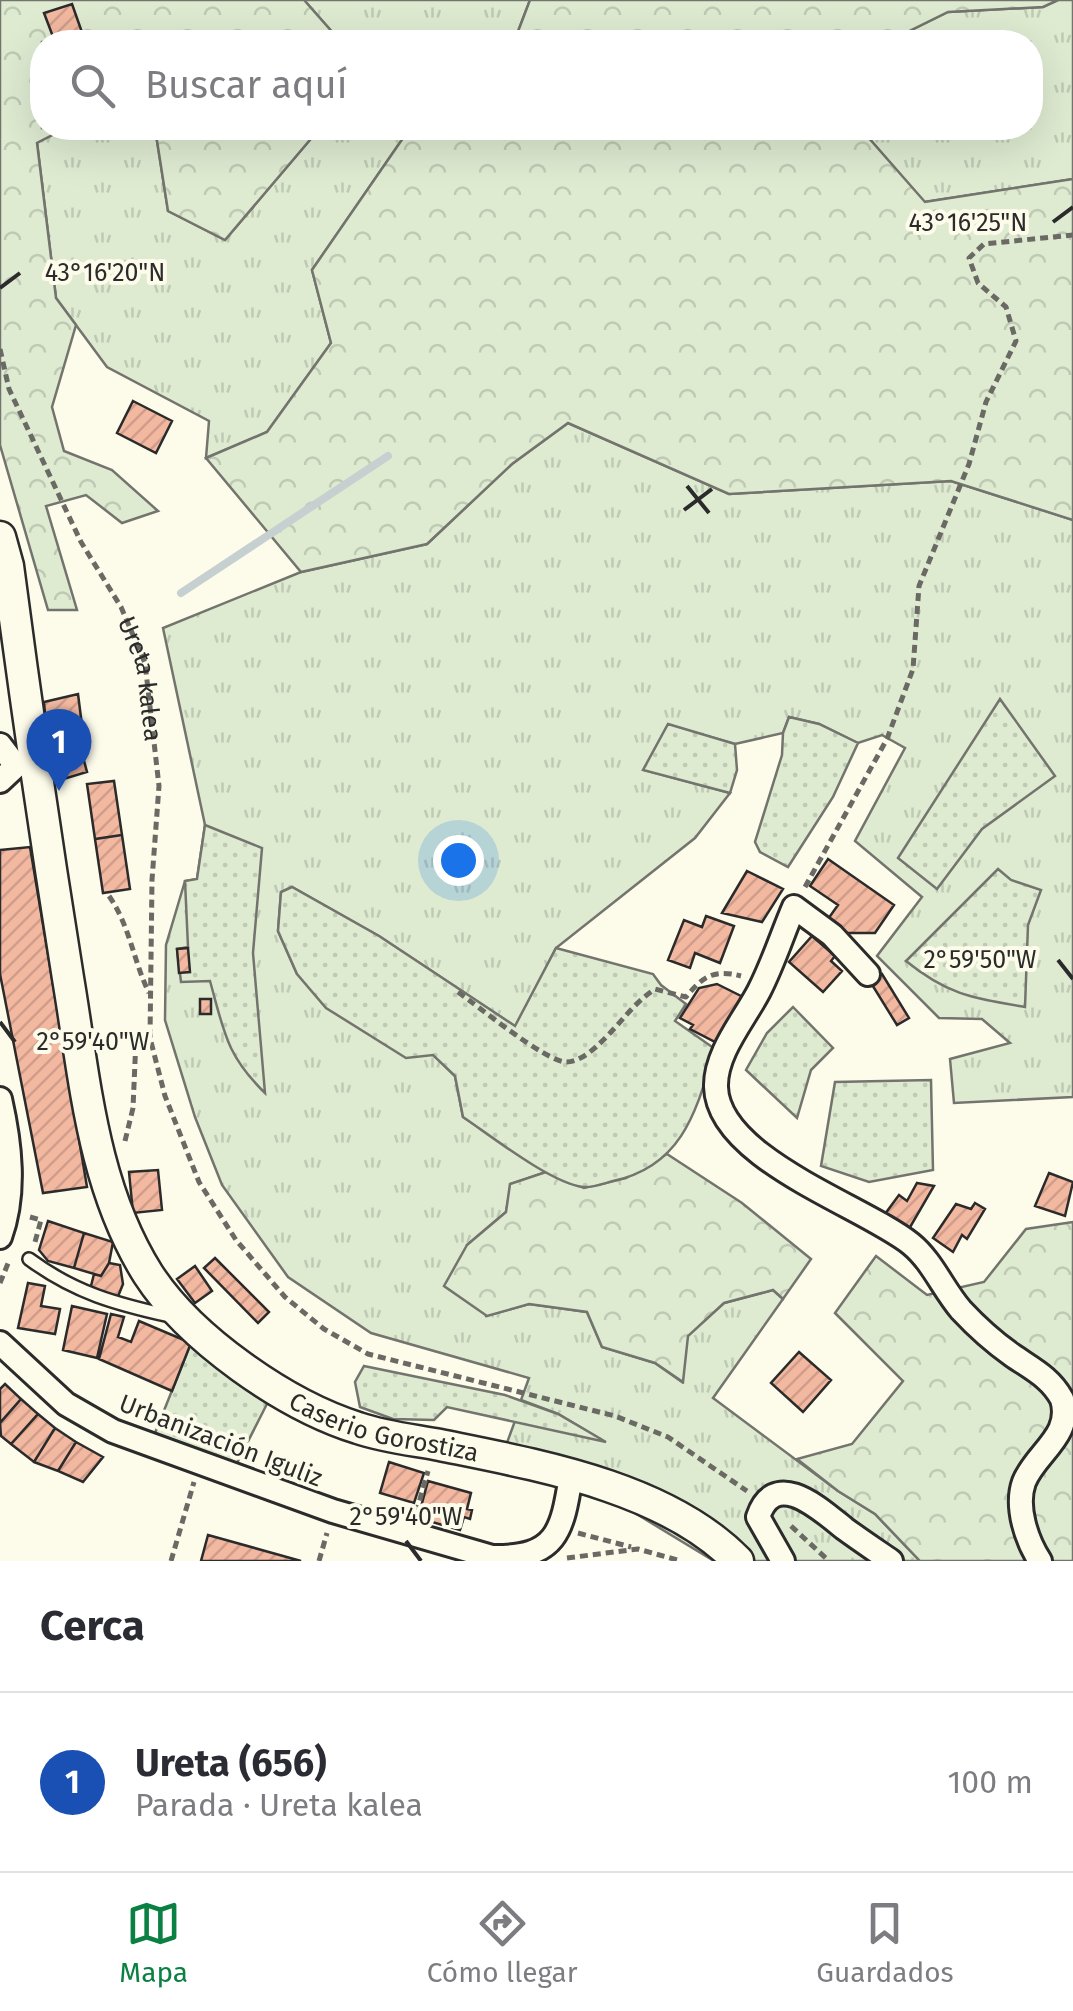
<!DOCTYPE html>
<html lang="es">
<head>
<meta charset="utf-8">
<style>
  :root { --surface:#fff; --page:#f2f2f3; --text:#2b2b33; --muted:#7c7c81; --line:#e1e1e2; --accent:#0b8043 }
  body { margin:0; font-family:"Fira Sans",sans-serif; background:var(--page); color:var(--text) }
  .you { position:absolute; left:458px; top:860px; width:35px; height:35px; margin:-25px; border:8px solid #fff; border-radius:50%; background:#1a73e8; box-shadow:0 0 0 15px #1a73e833 }
  .badge { display:grid; place-items:center; width:65px; height:65px; border-radius:50%; background:var(--accent); color:#fff; font-size:32px; font-weight:700 }
  .pin { position:absolute; translate:-50% -82px; filter:drop-shadow(0 2px 5px #0008) }
  .pin::after { content:''; position:absolute; top:52px; width:35px; height:30px; background:inherit; clip-path:polygon(0 0,100% 0,50% 100%) }
  .list { margin:0; padding:0; list-style:none }
  h2 { display:flex; justify-content:space-between; align-items:center; height:130px; margin:0; padding:0 40px; font-size:42px }
  h2 small { font-size:32px; font-weight:400; color:var(--muted) }
  .list li { display:grid; grid-template-columns:65px 1fr auto; gap:30px; align-items:center; box-sizing:border-box; height:180px; padding:0 40px; border-top:2px solid var(--line) }
  .list b { display:block; font-size:38px; white-space:nowrap }
  .list p { margin:0; font-size:32px; white-space:nowrap; color:var(--muted) }
  .list em { font-size:32px; font-style:normal; color:var(--muted) }
  .icon { flex:none; width:55px; height:55px; fill:none; stroke:currentColor; stroke-width:2; stroke-linecap:round; stroke-linejoin:round }
  .map { position:relative; flex:none; width:1073px; height:1561px; overflow:hidden }
  .search { position:absolute; background:var(--surface); box-shadow:0 10px 40px #0002; left:30px; right:30px; top:30px; height:110px; display:flex; align-items:center; gap:25px; box-sizing:border-box; padding:0 35px; border-radius:40px; color:var(--muted); font-size:38px }
  .sheet { height:310px; background:var(--surface) }
  nav { display:flex; justify-content:space-around; align-items:center; box-sizing:border-box; height:140px; border-top:2px solid var(--line); background:var(--surface); font-size:28px; color:var(--muted) }
  nav a { display:grid; justify-items:center; gap:5px }
  nav .on { color:var(--accent) }
  .map>svg:first-child { display:block }
  .grass { fill:url(#grass-tufts); stroke:#74746e; stroke-width:2.5 }
  .forest { fill:url(#forest-crowns); stroke:#74746e; stroke-width:2.5 }
  .garden { fill:url(#garden-dots); stroke:#74746e; stroke-width:2.5 }
  .lines { fill:none; stroke-linecap:round; stroke-linejoin:round }
  .stream { stroke:#c7d0d0; stroke-width:8 }
  .building { fill:url(#building-hatch); stroke:#2b2b2b; stroke-width:2.5 }
  .service-casing { stroke:#2b2b2b; stroke-width:16 }
  .minor-casing { stroke:#2b2b2b; stroke-width:28 }
  .tertiary-casing { stroke:#2b2b2b; stroke-width:35 }
  .path { stroke:#6a6964; stroke-width:5; stroke-dasharray:8 5; stroke-linecap:butt }
  .service { stroke:#fdfbea; stroke-width:11 }
  .minor { stroke:#fdfbea; stroke-width:22 }
  .tertiary { stroke:#fdfbea; stroke-width:30 }
  .ticks { fill:none; stroke:#2b2b2b; stroke-width:4 }
  .labels { text-anchor:middle; stroke-width:8; stroke-linejoin:round; paint-order:stroke }
  .street-label { font-size:25px; fill:#2b2b2b; stroke:#fdfbea }
  .ticks-label { font-size:25px; text-anchor:middle; fill:#2b2b2b; stroke:#fdfbea; stroke-width:8; stroke-linejoin:round; paint-order:stroke }
</style>
</head>
<body>
<div class="map">
<svg width="1073" height="1561" viewBox="0 0 1073 1561">
  <defs>
    <pattern id="grass-tufts" width="24" height="20" patternUnits="userSpaceOnUse" patternTransform="scale(2.5)"><rect width="24" height="20" fill="#deebd1"/><path d="M3 7l-1-3M5 7V3M7 7l1-3M15 17l-1-3M17 17v-4M19 17l1-3" fill="none" stroke="#bfcab4"/></pattern>
    <pattern id="forest-crowns" width="20" height="18" patternUnits="userSpaceOnUse" patternTransform="scale(2.5)"><rect width="20" height="18" fill="#deebd1"/><path d="M2 6a3 3 0 1 1 6 0M12 15a3 3 0 1 1 6 0" fill="none" stroke="#bfcab4"/></pattern>
    <pattern id="garden-dots" width="8" height="8" patternUnits="userSpaceOnUse" patternTransform="scale(2.5)"><rect width="8" height="8" fill="#deebd1"/><path d="M2 2h.1M6 6h.1" fill="none" stroke="#bfcab4" stroke-width="1.8" stroke-linecap="round"/></pattern>
    <pattern id="building-hatch" width="6" height="6" patternUnits="userSpaceOnUse" patternTransform="scale(2.5)"><rect width="6" height="6" fill="#f2b8a0"/><path d="M-1 1l2-2M0 6l6-6M5 7l2-2" fill="none" stroke="#d09e8a"/></pattern>
  </defs>
  <rect width="100%" height="100%" fill="#fdfbea"/>
  <path class="grass" d="M304,0h226l-16,42h-173z
    M1058,0h15v179l-149,23 -64,-74h170v-86h-143l61,-30 95,-5z
    M66,128h89l13,83 57,29 95,-112h90l-98,142 19,73 -64,89 -61,26 3,-37 -102,-54 -51,-69 -19,-156z
    M568,423l161,71 222,-13 122,39v577l-119,6 -4,-44 60,-16 -28,-24 -43,-1 -62,-62 45,-59 -67,-56 50,-93 -23,-13 -24,8 -39,-19 -30,-7 -6,16 -48,11 -67,-19 -24,45 86,23 -35,45 -139,110 -40,79 -137,-91 -87,-49 -11,5 -3,39 19,43 136,80 22,22 8,41 83,55 -35,12 -5,28 -39,33 19,71 43,-12 58,8 15,35 53,16 27,19 5,-46 37,-33 49,-13 10,9 -70,99 125,93 37,23 45,47h-206l-94,-57 -122,-37 17,-46 87,19 -44,-26 -37,-14 8,-22 -158,-45 -83,-56 -66,-92 -27,-68 -30,-97 1,-75 19,-64 12,-2 8,-54 -42,-197 138,-56 126,-28 85,-80z"/>
  <path class="forest" d="M0,0h304l37,42h-299v86h24l-29,15 19,155 20,27 -24,82 12,44 48,19 46,41 -36,12 -36,-28 -40,11 31,104h-29l-48,-165z
    M530,0h528l-15,7 -95,5 -61,30h-373z
    M155,128h165l-95,112 -57,-29z
    M410,128h450l65,74 148,-23v341l-122,-39 -222,13 -161,-71 -56,41 -85,80 -126,28 -95,-114 61,-26 64,-89 -19,-73z
    M667,1154l75,49 69,56 -28,40 -10,-9 -49,13 -36,33 -5,46 -28,-19 -53,-16 -15,-35 -58,-8 -42,12 -43,-30 23,-41 39,-33 4,-28 36,-12 38,16 42,-10z
    M1073,1222v339h-153l-45,-47 -37,-23 -41,-32 55,-15 51,-63 -68,-68 41,-57 51,39 57,-13 42,-53z"/>
  <path class="garden" d="M1000,699l55,77 -73,53 -45,60 -39,-31z
    M789,717l30,7 39,19 -25,54 -45,70 -28,-15 -5,-10 27,-87 1,-22z
    M668,724l67,20 2,26 -7,23 -87,-23z
    M205,825l57,23 -9,105 12,140c-39,-38 -41,-62 -55,-112l-29,1 -4,-33 11,-2 -3,-66 12,-2z
    M998,869l13,11 30,10 -13,35 -3,82c-53,-9 -77,-12 -119,-46z
    M292,887l87,49 136,90 41,-78 97,26 8,11 25,19 -11,17 40,28c-18,59 -31,117 -102,132 -8,2 -21,7 -30,6 -32,-4 -92,-51 -120,-70l-8,-41 -22,-21 -27,3 -80,-50 -29,-34 -19,-43 3,-39z
    M793,1007l40,41 -22,22 -14,48 -51,-48 21,-37z
    M931,1080l2,90 -64,12 -48,-16 14,-84z
    M191,1343l78,57 -34,67 -82,-29z
    M364,1366l141,29 53,19 48,28 -159,-35 -13,13 -41,-1 -33,-12 -5,-25z"/>
  <g class="lines">
    <path class="stream" d="M181,593l207,-137"/>
  </g>
  <path class="building" d="M72,4l12,34 -13,4h-16l-11,-29z
    M133,401l39,20 -16,32 -39,-20z
    M78,694l6,47 -5,1 8,30 -30,9 -9,-32 -4,-47z
    M114,781l8,54 -27,4 -8,-55z
    M122,835l8,54 -27,4 -8,-54z
    M30,847l57,340 -44,6 -43,-219v-124z
    M828,859l66,46 -19,28h-31l-16,-14 10,-14 -28,-19z
    M747,871l36,18 -21,33 -40,-9z
    M706,916l28,10 -14,37 -25,-10 -5,15 -22,-8 16,-40 18,7z
    M812,936l23,20 -4,5 11,10 -19,21 -34,-30z
    M188,948l2,24 -11,1 -2,-24z
    M882,974l27,44 -12,7 -26,-42z
    M717,984l26,13 -24,47 -29,-15 3,-4 -13,-7 19,-30z
    M200,999h11v15h-11z
    M158,1170l4,40 -29,3 -4,-41z
    M1049,1173l24,9 -8,34 -30,-10z
    M917,1183l17,3 -25,43 -24,-15 14,-19 8,6z
    M975,1203l10,6 -18,30 -5,-4 -9,17 -20,-14 23,-34 15,5z
    M48,1221l36,12 -10,35 -26,-7 -9,-11z
    M84,1233l29,9 -4,21 -8,13 -27,-8z
    M215,1258l54,54 -11,11 -54,-55z
    M109,1263l11,2 3,19 -6,15 -27,-9 4,-16 7,2z
    M195,1266l17,25 -17,12 -18,-24z
    M28,1283l17,3 -4,20 19,3 -5,25 -37,-6z
    M72,1306l35,8 -10,44 -34,-8z
    M111,1314l13,3 -6,20 13,5 8,-21 52,22 -19,48 -73,-32z
    M799,1352l32,28 -28,32 -32,-29z
    M5,1384l16,15 -21,24v-34z
    M21,1399l17,15 -27,30 -10,-8 -1,-13z
    M38,1414l17,14 -21,34 -23,-18z
    M55,1428l21,14 -18,29 -24,-9z
    M76,1442l27,15 -20,25 -25,-11z
    M389,1462l35,11 -10,30 -34,-10z
    M428,1481l43,12 -4,16 5,1 -2,9 -6,-2 -4,13 -42,-12z
    M208,1535l93,26h-100z"/>
  <g class="lines">
    <defs>
      <path id="service" d="M29,1259c46,34 87,45 141,57"/>
      <path id="minor" d="M0,745l16,21
        M0,781l16,-15 18,-5
        M868,974l-36,-39 -38,-28c-12,28 -21,57 -35,84 -15,29 -44,62 -43,96 2,72 148,119 195,157 21,17 32,45 50,66 14,15 34,33 51,45 20,14 38,22 50,44 11,37 -26,53 -38,83 -9,25 3,59 16,79
        M0,1099c10,44 16,94 0,138
        M0,1343l66,61 47,27 220,80 159,46c65,1 70,-25 79,-81
        M783,1561l-25,-44c17,-50 62,-8 87,12 15,11 30,21 46,32"/>
      <g id="tertiary">
        <path id="s2" d="M0,537l8,29c18,138 38,275 60,412 17,101 24,207 80,296 42,65 137,131 210,154 26,9 55,12 82,17 98,20 226,42 298,116"/>
      </g>
    </defs>
    <use href="#service" class="service-casing"/>
    <use href="#minor" class="minor-casing"/>
    <use href="#tertiary" class="tertiary-casing"/>
    <g class="path">
      <path id="s1" d="M0,349l9,40 72,153 40,65 24,56 14,123 -7,94 -2,158 15,58 34,86 37,58 49,57 39,32 44,25 247,62 53,21 79,54"/>
      <path d="M805,887l82,-148 26,-70 6,-83 50,-122 17,-62 30,-61 -10,-34 -28,-24 -9,-25 15,-14 89,-9"/>
      <path d="M109,896c21,30 24,64 40,97"/>
      <path d="M458,992c21,15 86,68 107,70 12,1 26,-10 34,-18 20,-18 33,-40 56,-55l31,8c17,-21 28,-28 55,-21"/>
      <path d="M125,1141l8,-33 3,-69 14,-1"/>
      <path d="M30,1217l11,3 -6,22"/>
      <path d="M0,1283l9,-22"/>
      <path d="M416,1513l12,-42"/>
      <path d="M791,1526l38,35"/>
      <path d="M578,1533l53,14"/>
      <path d="M567,1558l71,-9 43,12"/>
      <path d="M171,1561l23,-79"/>
      <path d="M319,1561l8,-28"/>
    </g>
    <use href="#service" class="service"/>
    <use href="#minor" class="minor"/>
    <use href="#tertiary" class="tertiary"/>
  </g>
  <path class="ticks" d="M1053,222l20,-15M0,288l20,-15M687,486l22,27M684,510l28,-21M1058,960l15,19M0,1022l15,20M406,1541l15,20"/>
  <g class="labels">
    <g class="street-label">
      <text dy="9" stroke="none"><textPath href="#s1" startOffset="362">Ureta kalea</textPath></text>
      <text dy="9" stroke="none"><textPath href="#s2" startOffset="1045">Caserio Gorostiza</textPath></text>
      <text transform="translate(221 1440) rotate(21)" y="9">Urbanización Iguliz</text>
    </g>
  </g>
  <g class="ticks-label">
    <text x="968" y="231">43°16'25"N</text>
    <text x="105" y="281">43°16'20"N</text>
    <text x="980" y="968">2°59'50"W</text>
    <text x="93" y="1050">2°59'40"W</text>
    <text x="406" y="1525">2°59'40"W</text>
  </g>
</svg>
<div class="you"></div>
<div class="pin badge" style="left:59px;top:791px;background:#1a4fb4">1</div>
<div class="search"><svg class="icon" aria-label="search" viewBox="0 0 24 24"><circle cx="10" cy="10" r="6"/><path d="M15 15l6 6"/></svg>Buscar aquí</div>
</div>
<section class="sheet">
<h2>Cerca<small></small></h2>
<ul class="list">
<li><span class="badge" style="background:#1a4fb4">1</span><div><b>Ureta (656)</b><p>Parada · Ureta kalea</p></div><em>100 m</em></li>
</ul>
</section>
<nav>
<a class="on"><svg class="icon" aria-label="map" viewBox="0 0 24 24"><path d="M3 6l6-2 6 2 6-2v14l-6 2-6-2-6 2zM9 4v14M15 6v14"/></svg>Mapa</a>
<a><svg class="icon" aria-label="directions" viewBox="0 0 24 24"><path d="M12 3l9 9-9 9-9-9zM9 14v-3h6M13 9l2 2-2 2"/></svg>Cómo llegar</a>
<a><svg class="icon" aria-label="saved" viewBox="0 0 24 24"><path d="M7 4h10v16l-5-4-5 4z"/></svg>Guardados</a>
</nav>
</body>
</html>
